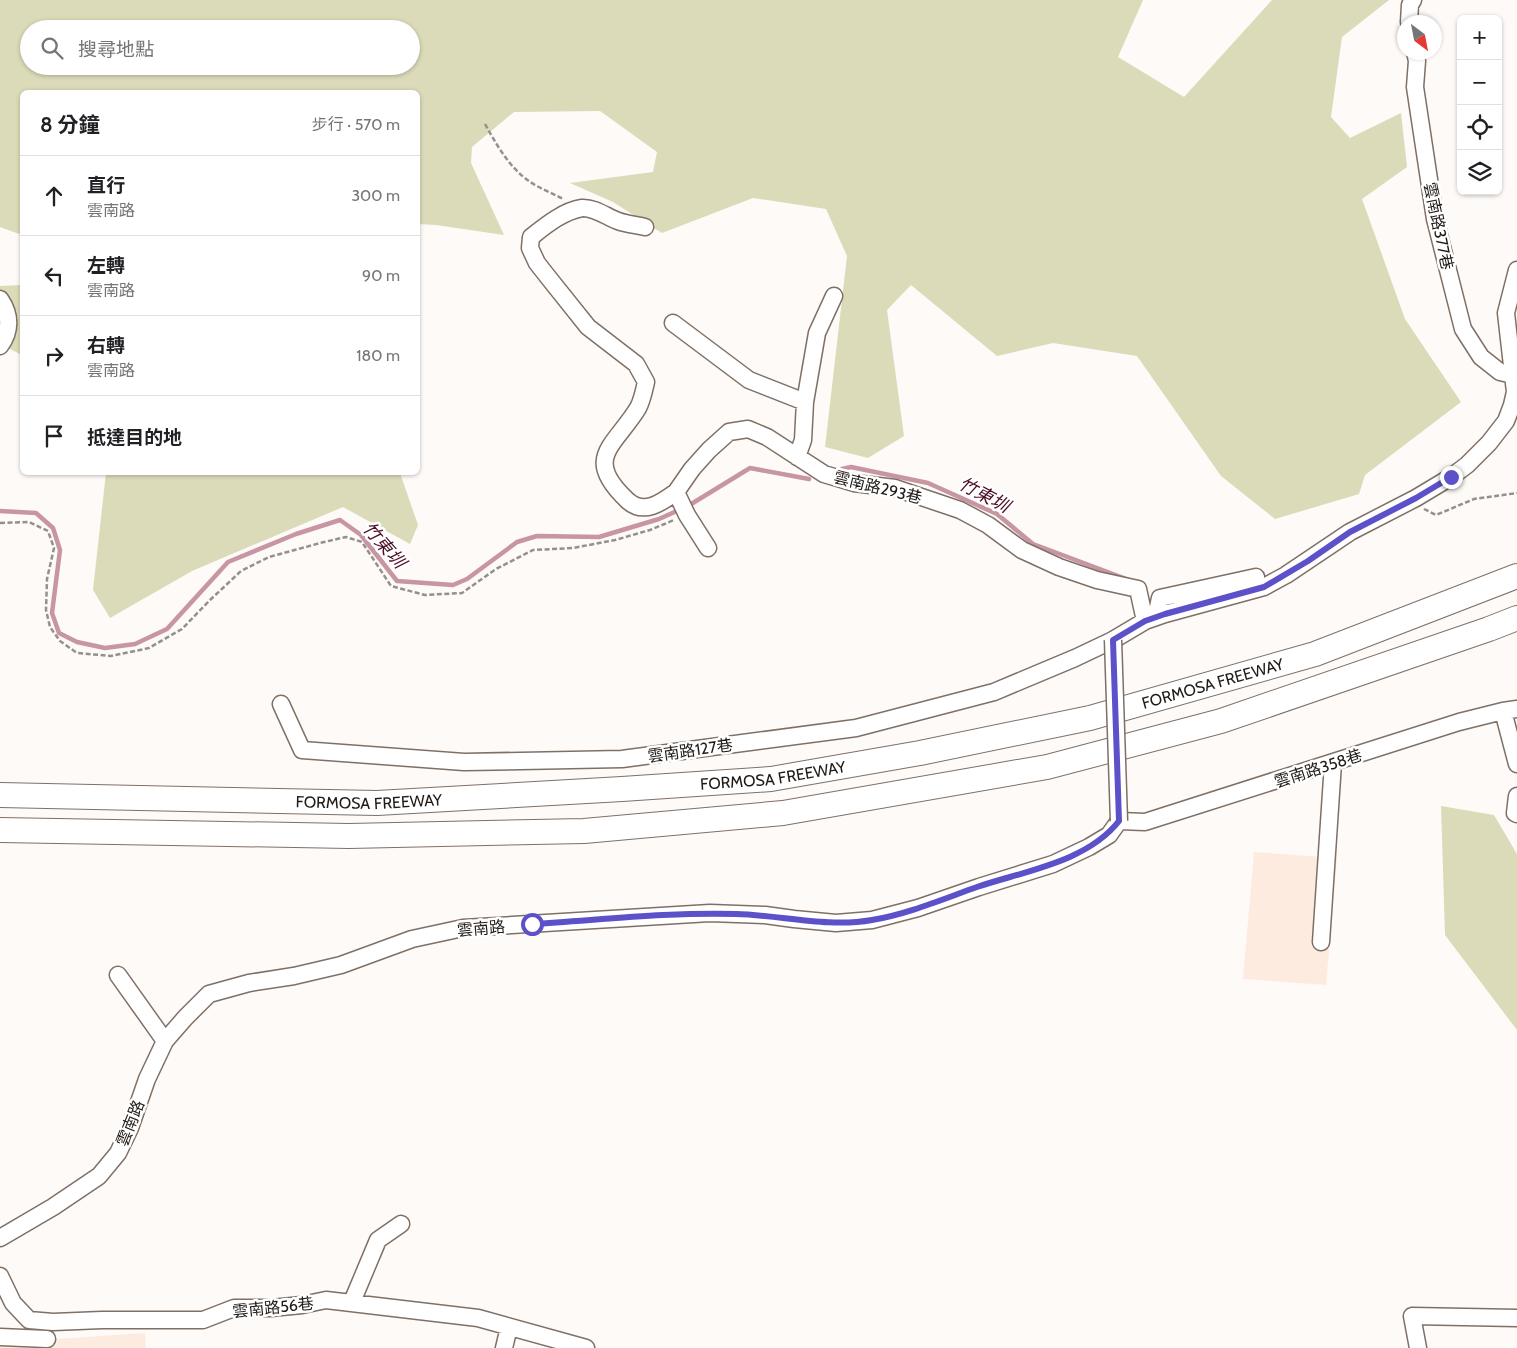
<!DOCTYPE html>
<html lang="zh-TW">
<head>
<meta charset="utf-8">
<style>
  :root { --surface:#fff; --page:#f2f2f2; --text:#202124; --muted:#757577; --line:#e0e0e0 }
  body { margin:0; font-family:Cabin,"Noto Sans TC",sans-serif; background:var(--page); color:var(--text) }
  .controls { position:absolute; right:15px; top:15px; display:grid; overflow:hidden; border-radius:8px; box-shadow:0 1px 4px #0004 }
  .controls button { width:45px; height:45px; display:grid; place-items:center; padding:0; border:0; border-bottom:1px solid var(--line); background:var(--surface); color:var(--text); font:25px sans-serif }
  .compass { position:absolute; left:1397px; top:15px; width:45px; height:45px; border-radius:50%; background:var(--surface); box-shadow:0 1px 4px #0004; rotate:148deg }
  .stop { position:absolute; width:15px; height:15px; margin:-11px; border:4px solid #5c51c9; border-radius:50%; background:#fff }
  .stop.end { background:#5c51c9; border-color:#fff; box-shadow:0 1px 5px #0008 }
  .list { margin:0; padding:0; list-style:none }
  h2 { display:flex; justify-content:space-between; align-items:center; height:65px; margin:0; padding:0 20px; font-size:21px }
  h2 small { font-size:16px; font-weight:400; color:var(--muted) }
  .list li { display:grid; grid-template-columns:32px 1fr auto; gap:15px; align-items:center; box-sizing:border-box; height:80px; padding:0 20px; border-top:1px solid var(--line) }
  .list b { display:block; font-size:19px; white-space:nowrap }
  .list p { margin:0; font-size:16px; white-space:nowrap; color:var(--muted) }
  .list em { font-size:16px; font-style:normal; color:var(--muted) }
  .icon { flex:none; width:28px; height:28px; fill:none; stroke:currentColor; stroke-width:2; stroke-linecap:round; stroke-linejoin:round }
  .map { position:relative; flex:none; width:1517px; height:1348px; overflow:hidden }
  .search { position:absolute; background:var(--surface); box-shadow:0 1px 4px #0004; left:20px; top:20px; width:400px; height:55px; display:flex; align-items:center; gap:12px; box-sizing:border-box; padding:0 18px; border-radius:28px; color:var(--muted); font-size:19px }
  .panel { position:absolute; background:var(--surface); box-shadow:0 1px 4px #0004; left:20px; top:90px; width:400px; height:385px; border-radius:8px }
  .map>svg:first-child { display:block }
  .built { fill:#feebdf }
  .green { fill:#dbdbba; fill-rule:evenodd }
  .lines { fill:none; stroke-linecap:round; stroke-linejoin:round }
  .stream { stroke:#c895a2; stroke-width:4.5 }
  .minor-casing { stroke:#7f7066; stroke-width:19 }
  .highway-casing { stroke:#7f7066; stroke-width:26 }
  .path { stroke:#94908c; stroke-width:2.5; stroke-dasharray:5 2.5; stroke-linecap:butt }
  .minor { stroke:#fff; stroke-width:16 }
  .highway { stroke:#fff; stroke-width:24 }
  .minor-bridge-casing { stroke:#7f7066; stroke-width:19; stroke-linecap:butt }
  .minor-bridge { stroke:#fff; stroke-width:16 }
  .route { stroke:#5c51c9; stroke-width:6 }
  .labels { text-anchor:middle; stroke-width:5; stroke-linejoin:round; paint-order:stroke }
  .street-label { font-size:16px; fill:#211b17; stroke:#fff }
  .water-label { font-size:18px; font-style:italic; fill:#4c0e26; stroke:#fff }
</style>
</head>
<body>
<div class="map">
<svg width="1517" height="1348" viewBox="0 0 1517 1348">
  <rect width="100%" height="100%" fill="#fdfaf7"/>
  <path class="built" d="M1254,852l83,6 -11,127 -83,-6z
    M145,1333l1,15h-146v-5z"/>
  <path class="green" d="M0,0h1143l-25,57 66,40 88,-97h117l-47,37 -11,80 19,21 51,-25 6,54 -45,32 43,120 56,83 -96,73 -6,19 -84,25 -54,-43 -84,-120 -84,-13 -56,13 -86,-71 -24,25 17,126 -36,22 -43,-11 22,-191 -21,-47 -73,-11 -91,35 -49,-31 -43,-19 83,-11 4,-20 -57,-41 -86,1 -42,35 -1,16 33,72 -68,-10 -18,-1v-132h-396v143l-22,-8zM29,29h382v37h-382z
    M22,285v70l-22,-11v-58z
    M106,473h294l18,52 -8,19 -67,-37 -151,64 -82,47 -17,-28z
    M1441,806l53,9 23,39v176l-72,-95z"/>
  <g class="lines">
    <path class="stream" d="M842,469l9,-2 77,16 69,31 36,30 96,36
      M0,511l36,2 17,15 7,22 -8,63 7,20 18,9 28,6 30,-4 32,-15 61,-67 68,-28 44,-14 21,15 36,46 56,4 14,-6 50,-37 20,-6 62,1 60,-18 29,-13 62,-38 59,11"/>
    <defs>
      <path id="minor" d="M1409,22l1,-17 3,-5
        M1415,52l2,9 -2,26 20,132 28,110 18,28 19,15 13,3
        M645,227c-9,-2 -19,-3 -27,-6 -11,-4 -24,-14 -36,-13 -19,3 -37,18 -51,29l-1,11 7,15 11,14 40,50 48,37 10,18c-2,9 -4,19 -8,26 -24,39 -56,50 -10,93 16,14 33,2 48,-9
        M0,299c11,16 11,32 0,47
        M673,323l76,57 56,22
        M797,457l6,-17 2,-38 12,-69 17,-37
        M708,548l-21,-33 -11,-23 16,-23 17,-19 20,-18 19,-3 19,8 57,37 30,9 41,5 65,22 28,15 34,25 37,17 38,13 41,9 7,32
        M1156,617l4,-19 96,-21
        M281,704l21,46 162,12 158,-3 234,-31 138,-36 81,-34 38,-18 32,-19 20,-7 99,-27 22,-12 64,-43 66,-34 35,-21 16,-12 22,-22 17,-22 6,-16 3,-13 -9,-79 11,-43
        M1503,711l14,53
        M1517,796l-2,17 2,1
        M1321,942l12,-179
        M118,975l47,66
        M0,1238l53,-31 46,-31 19,-23 12,-25 17,-49 18,-38 20,-23 24,-24 40,-11 45,-7 47,-11 71,-26 51,-11 247,-15 55,2 29,4 42,4 36,-3 46,-12 61,-21 74,-23 36,-17 20,-12 10,-14 26,1 314,-100 44,-11 14,-2
        M0,1276l13,27 16,17 24,2 49,-2h101l31,-12h37l31,-3 24,-5 152,18 108,30
        M352,1302l26,-62 23,-16
        M0,1337l47,2
        M504,1348l5,-21
        M1418,1348l-6,-32 105,2"/>
      <g id="highway">
        <path id="s1" d="M0,795l377,8 245,-14 149,-10 149,-26 170,-35 225,-64 202,-78"/>
        <path d="M0,830l349,6 235,-5 199,-18 264,-46 174,-46 268,-92 28,-11"/>
      </g>
    </defs>
    <use href="#minor" class="minor-casing"/>
    <use href="#highway" class="highway-casing"/>
    <path class="path" d="M485,124c13,23 26,47 50,61 9,5 19,9 28,14
      M1424,509l12,6 38,-16 43,-6
      M0,523l29,-1 19,9 6,17 -7,31 -1,31 4,17 10,14 17,12 34,3 38,-8 33,-19 28,-29 31,-29 28,-14 55,-15 22,-5 16,5 29,44 34,9 37,-2 34,-24 37,-19 40,-2 42,-8 35,-10 24,-10"/>
    <use href="#minor" class="minor"/>
    <use href="#highway" class="highway"/>
    <defs>
      <path id="minor-bridge" d="M1113,640l6,181"/>
    </defs>
    <use href="#minor-bridge" class="minor-bridge-casing"/>
    <use href="#minor-bridge" class="minor-bridge"/>
  </g>
  <g class="lines">
    <path class="route" d="M532,924c68,-4 136,-12 204,-10 45,1 91,14 136,6 36,-6 71,-21 105,-33 47,-16 110,-25 142,-66l-6,-181 32,-19 20,-7 99,-27 44,-26 42,-29 66,-34 35,-21"/>
  </g>
  <g class="labels">
    <g class="street-label">
      <text transform="translate(1439 226) rotate(78)" y="6">雲南路377巷</text>
      <text transform="translate(878 487) rotate(14)" y="6">雲南路293巷</text>
      <text dy="6" stroke="none"><textPath href="#s1" startOffset="1224">FORMOSA FREEWAY</textPath></text>
      <text transform="translate(690 750) rotate(-8)" y="6">雲南路127巷</text>
      <text transform="translate(1318 768) rotate(-18)" y="6">雲南路358巷</text>
      <text dy="6" stroke="none"><textPath href="#s1" startOffset="774">FORMOSA FREEWAY</textPath></text>
      <text dy="6" stroke="none"><textPath href="#s1" startOffset="369">FORMOSA FREEWAY</textPath></text>
      <text transform="translate(481 928) rotate(-5)" y="6">雲南路</text>
      <text transform="translate(130 1123) rotate(-68)" y="6">雲南路</text>
      <text transform="translate(273 1307) rotate(-6)" y="6">雲南路56巷</text>
    </g>
    <g class="water-label">
      <text transform="translate(984 495) rotate(28)" y="6">竹東圳</text>
      <text transform="translate(384 545) rotate(49)" y="6">竹東圳</text>
    </g>
  </g>
</svg>
<div class="controls">
<button>+</button>
<button>−</button>
<button><svg class="icon" aria-label="locate" viewBox="0 0 24 24"><circle cx="12" cy="12" r="6"/><path d="M12 2v4M12 18v4M2 12h4M18 12h4"/></svg></button>
<button><svg class="icon" aria-label="layers" viewBox="0 0 24 24"><path d="M12 4l9 5-9 5-9-5zM3 14l9 5 9-5"/></svg></button>
</div>
<svg class="compass" viewBox="-18 -18 36 36"><path d="M0-13l5 13h-10z" fill="#e53935"/><path d="M0 13l5-13h-10z" fill="#757577"/></svg>
<div class="stop" style="left:532px;top:924px"></div>
<div class="stop end" style="left:1451px;top:477px"></div>
<div class="search"><svg class="icon" aria-label="search" viewBox="0 0 24 24"><circle cx="10" cy="10" r="6"/><path d="M15 15l6 6"/></svg>搜尋地點</div>
<section class="panel">
<h2>8 分鐘<small>步行 · 570 m</small></h2>
<ul class="list">
<li><svg class="icon" aria-label="ahead" viewBox="0 0 24 24"><path d="M12 20V5M6 11l6-6 6 6"/></svg><div><b>直行</b><p>雲南路</p></div><em>300 m</em></li>
<li><svg class="icon" aria-label="left" viewBox="0 0 24 24"><path d="M17 20v-9H6M10 6l-5 5 5 5"/></svg><div><b>左轉</b><p>雲南路</p></div><em>90 m</em></li>
<li><svg class="icon" aria-label="right" viewBox="0 0 24 24"><path d="M7 20v-9h11M14 6l5 5-5 5"/></svg><div><b>右轉</b><p>雲南路</p></div><em>180 m</em></li>
<li><svg class="icon" aria-label="arrive" viewBox="0 0 24 24"><path d="M6 21V4h12l-3 4 3 4H6"/></svg><div><b>抵達目的地</b></div></li>
</ul>
</section>
</div>
</body>
</html>
